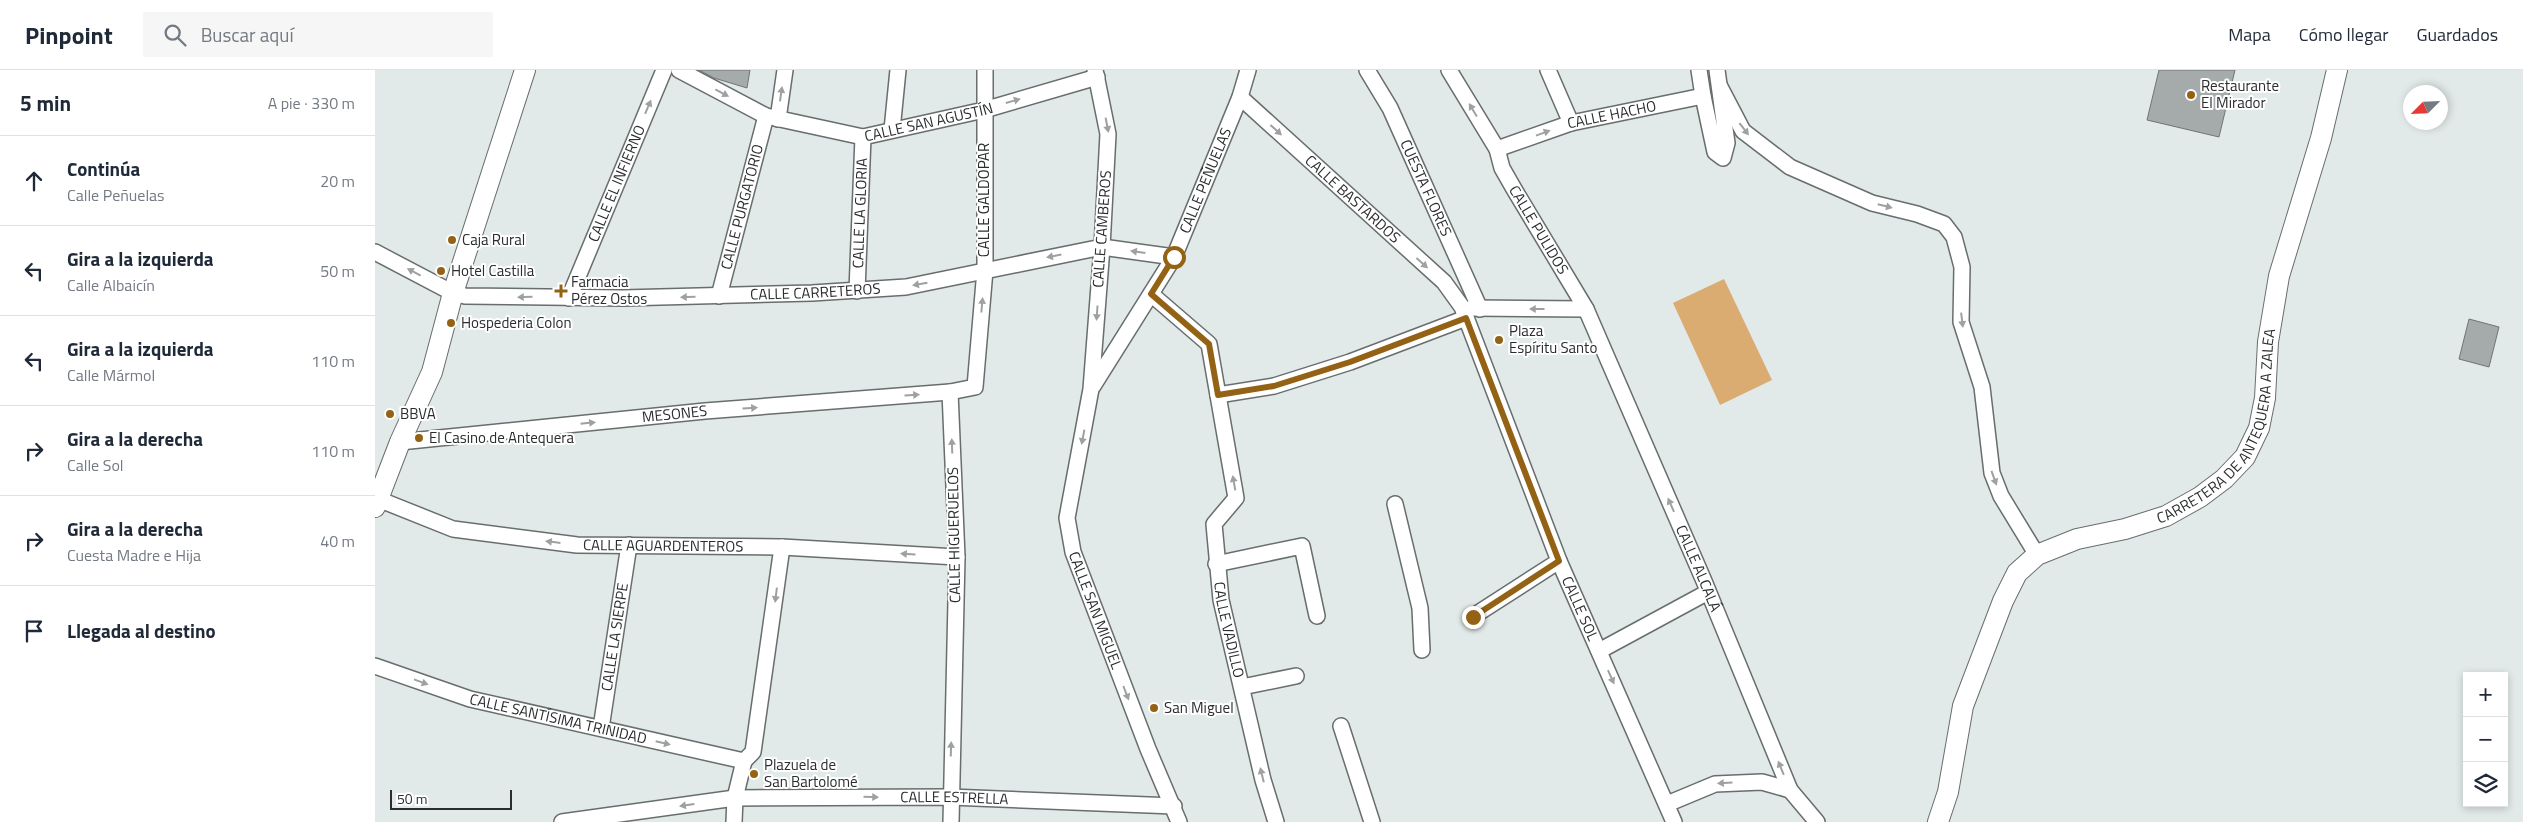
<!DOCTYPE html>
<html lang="es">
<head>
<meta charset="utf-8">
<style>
  :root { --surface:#fff; --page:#f6f6f7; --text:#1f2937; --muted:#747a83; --line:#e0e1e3 }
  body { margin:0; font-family:"Titillium Web",sans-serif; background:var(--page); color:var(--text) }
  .controls { position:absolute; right:15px; bottom:15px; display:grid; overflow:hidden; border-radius:0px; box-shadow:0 2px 8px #0003 }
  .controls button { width:45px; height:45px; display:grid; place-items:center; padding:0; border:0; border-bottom:1px solid var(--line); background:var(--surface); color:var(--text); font:25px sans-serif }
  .compass { position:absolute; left:2028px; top:15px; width:45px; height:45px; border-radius:50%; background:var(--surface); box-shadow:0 2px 8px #0003; rotate:246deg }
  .scale { position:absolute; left:15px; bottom:12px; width:122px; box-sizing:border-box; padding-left:5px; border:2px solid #2a2c2d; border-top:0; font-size:14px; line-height:18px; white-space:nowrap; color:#2a2c2d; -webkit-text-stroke:4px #fff; paint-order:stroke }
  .stop { position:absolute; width:15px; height:15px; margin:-11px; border:4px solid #946214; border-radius:50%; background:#fff }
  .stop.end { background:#946214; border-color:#fff; box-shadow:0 1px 5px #0008 }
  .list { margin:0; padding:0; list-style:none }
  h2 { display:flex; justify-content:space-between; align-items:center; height:65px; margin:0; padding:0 20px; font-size:21px }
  h2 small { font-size:16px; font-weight:400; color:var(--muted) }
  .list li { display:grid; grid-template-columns:32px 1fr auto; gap:15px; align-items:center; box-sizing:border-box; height:90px; padding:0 20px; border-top:1px solid var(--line) }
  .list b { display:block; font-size:19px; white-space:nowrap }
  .list p { margin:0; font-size:16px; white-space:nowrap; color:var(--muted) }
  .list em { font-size:16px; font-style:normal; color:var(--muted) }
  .icon { flex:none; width:28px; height:28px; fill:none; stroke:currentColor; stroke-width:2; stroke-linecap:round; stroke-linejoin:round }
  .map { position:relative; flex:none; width:2148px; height:752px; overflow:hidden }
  header { display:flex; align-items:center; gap:30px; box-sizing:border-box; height:70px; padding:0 25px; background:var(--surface); border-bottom:1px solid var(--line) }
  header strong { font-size:24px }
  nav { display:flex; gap:28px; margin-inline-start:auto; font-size:18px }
  .search { width:350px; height:45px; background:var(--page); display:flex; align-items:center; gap:12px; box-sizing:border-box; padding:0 18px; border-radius:0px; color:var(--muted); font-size:19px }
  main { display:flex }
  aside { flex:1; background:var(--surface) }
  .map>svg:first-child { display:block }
  .green { fill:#dbac71 }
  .building { fill:#a5abab; stroke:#6f7474 }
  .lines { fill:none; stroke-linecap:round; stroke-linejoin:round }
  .street-casing { stroke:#686d6d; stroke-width:18 }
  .secondary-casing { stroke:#686d6d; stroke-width:22 }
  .street { stroke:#fff; stroke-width:15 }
  .secondary { stroke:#fff; stroke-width:20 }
  .oneway { fill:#9fa0a0 }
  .route { stroke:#946214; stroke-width:6 }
  .poi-dot { fill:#946214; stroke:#fff; stroke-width:2 }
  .labels { text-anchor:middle; stroke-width:4; stroke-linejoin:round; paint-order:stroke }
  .poi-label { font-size:15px; fill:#2a2c2d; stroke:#fff; text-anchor:start }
  .street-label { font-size:15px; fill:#2a2c2d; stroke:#fff }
</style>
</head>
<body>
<header>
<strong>Pinpoint</strong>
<div class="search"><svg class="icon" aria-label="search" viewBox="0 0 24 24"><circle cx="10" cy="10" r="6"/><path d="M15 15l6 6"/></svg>Buscar aquí</div>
<nav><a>Mapa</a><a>Cómo llegar</a><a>Guardados</a></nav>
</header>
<main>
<aside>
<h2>5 min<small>A pie · 330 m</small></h2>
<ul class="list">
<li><svg class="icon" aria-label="ahead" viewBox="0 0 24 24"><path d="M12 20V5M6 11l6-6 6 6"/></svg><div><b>Continúa</b><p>Calle Peñuelas</p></div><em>20 m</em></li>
<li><svg class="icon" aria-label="left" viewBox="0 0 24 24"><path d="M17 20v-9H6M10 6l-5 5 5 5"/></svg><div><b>Gira a la izquierda</b><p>Calle Albaicín</p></div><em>50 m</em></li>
<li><svg class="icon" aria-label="left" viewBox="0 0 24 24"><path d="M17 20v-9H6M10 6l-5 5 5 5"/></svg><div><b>Gira a la izquierda</b><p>Calle Mármol</p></div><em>110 m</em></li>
<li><svg class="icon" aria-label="right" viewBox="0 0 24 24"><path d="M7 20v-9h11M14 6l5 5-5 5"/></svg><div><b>Gira a la derecha</b><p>Calle Sol</p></div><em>110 m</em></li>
<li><svg class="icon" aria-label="right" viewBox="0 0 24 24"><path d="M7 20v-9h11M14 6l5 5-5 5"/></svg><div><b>Gira a la derecha</b><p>Cuesta Madre e Hija</p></div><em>40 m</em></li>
<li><svg class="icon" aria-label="arrive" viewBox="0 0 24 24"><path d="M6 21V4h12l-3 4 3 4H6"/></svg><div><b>Llegada al destino</b></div></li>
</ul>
</aside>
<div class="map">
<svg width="2148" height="752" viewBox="0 0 2148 752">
  <rect width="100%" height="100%" fill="#e2e9e9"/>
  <path class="green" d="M1349,209l48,101 -52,25 -47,-102z"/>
  <path class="building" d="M324,0h51l-3,18 -33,-10z
    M1784,0h76l-16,67 -72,-17z
    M2094,249l30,8 -10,40 -30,-8z"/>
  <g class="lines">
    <defs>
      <g id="street">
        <path id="s1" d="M304,0l87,46 97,21 121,-27 113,-33"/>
        <path id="s2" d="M720,0l13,64 -6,113 -11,142 -24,129 6,34 75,197 31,73"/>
        <path id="s3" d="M992,0l23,38 90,201"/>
        <path id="s4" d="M1074,0l48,79 5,19 12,21 72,120 118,272 86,209 27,32"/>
        <path d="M1173,0l23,53"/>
        <path d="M1345,17l23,44 47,36 82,36 45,11 27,10 10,13 8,30 -1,55 21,65 10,86 9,23 36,59"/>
        <path d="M1328,26l12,56 8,6 4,-15 -10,-73"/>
        <path id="s5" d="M865,27l204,185 18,25 97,254 115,261"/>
        <path d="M403,49l7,-49"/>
        <path d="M517,60l6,-60"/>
        <path id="s6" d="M1122,79l74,-26 132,-27 -4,-26"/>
        <path id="s7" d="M0,182l78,41 12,3 158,2 189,-5 94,-6 196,-40 72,10"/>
        <path id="s8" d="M482,221l6,-154"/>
        <path id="s9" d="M776,224l58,50 27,154 -22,26 7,76 42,180 13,42"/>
        <path id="s10" d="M344,226l47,-180"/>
        <path id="s11" d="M194,228l95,-228"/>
        <path d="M1097,238l114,1"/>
        <path id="s12" d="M718,316l81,-129 66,-160 8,-27"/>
        <path d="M843,325l56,-9 76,-24 116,-44"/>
        <path id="s13" d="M25,372l305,-31 245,-19"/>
        <path id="s14" d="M3,429l75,30 124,16 205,2 175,10"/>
        <path d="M1020,434l25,104 2,42"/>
        <path d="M841,494l86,-18 15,70"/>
        <path d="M1097,547l87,-56"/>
        <path d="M1224,581l109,-59"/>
        <path id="s15" d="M0,596l95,33 274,62"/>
        <path d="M867,617l54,-11"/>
        <path d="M966,656l31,96"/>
        <path id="s16" d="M226,658l28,-183"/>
        <path d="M369,691l9,-9 29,-205"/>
        <path d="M1292,734l48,-20 47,-2 28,8"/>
        <path id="s17" d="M187,752l173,-24 215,-1 224,9"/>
        <path d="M359,752l1,-24 9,-37"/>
        <path d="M576,752l6,-265 -7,-165 25,-5 10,-117v-200"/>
      </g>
      <g id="secondary">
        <path d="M0,437l25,-65 32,-70 21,-79 72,-223"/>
        <path id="s18" d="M1563,752l10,-30 15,-86 40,-105 14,-28 20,-18 40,-16 48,-10 41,-13 34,-19 24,-18 21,-22 14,-29 6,-30 3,-56 11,-66 42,-138 16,-68"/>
      </g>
    </defs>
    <use href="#street" class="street-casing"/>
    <use href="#secondary" class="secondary-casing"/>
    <use href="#street" class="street"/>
    <use href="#secondary" class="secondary"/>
  </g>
  <defs><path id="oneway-solid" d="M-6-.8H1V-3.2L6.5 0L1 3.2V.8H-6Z" transform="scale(1.25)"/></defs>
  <g class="oneway">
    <use href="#oneway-solid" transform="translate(347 23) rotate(28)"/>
    <use href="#oneway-solid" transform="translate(406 24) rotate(-82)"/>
    <use href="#oneway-solid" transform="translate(638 31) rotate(-16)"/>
    <use href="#oneway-solid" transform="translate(273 37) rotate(-67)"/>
    <use href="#oneway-solid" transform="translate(1098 40) rotate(-121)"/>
    <use href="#oneway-solid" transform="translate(732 55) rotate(79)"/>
    <use href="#oneway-solid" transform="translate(1369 59) rotate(52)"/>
    <use href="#oneway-solid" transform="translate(901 60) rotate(42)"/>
    <use href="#oneway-solid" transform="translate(1168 63) rotate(-20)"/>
    <use href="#oneway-solid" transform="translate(1510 136) rotate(14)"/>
    <use href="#oneway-solid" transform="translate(763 182) rotate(-172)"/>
    <use href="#oneway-solid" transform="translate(679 186) rotate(169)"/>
    <use href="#oneway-solid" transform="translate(1047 193) rotate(42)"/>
    <use href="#oneway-solid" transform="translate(39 202) rotate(-152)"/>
    <use href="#oneway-solid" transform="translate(545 214) rotate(170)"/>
    <use href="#oneway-solid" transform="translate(150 227) rotate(179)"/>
    <use href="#oneway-solid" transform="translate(313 227) rotate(179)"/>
    <use href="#oneway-solid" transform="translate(607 235) rotate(-85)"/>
    <use href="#oneway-solid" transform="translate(1162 239) rotate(180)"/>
    <use href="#oneway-solid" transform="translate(722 243) rotate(94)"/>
    <use href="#oneway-solid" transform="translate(1587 250) rotate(83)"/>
    <use href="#oneway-solid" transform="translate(537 325) rotate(-4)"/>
    <use href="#oneway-solid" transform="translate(375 338) rotate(-4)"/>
    <use href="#oneway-solid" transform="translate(213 353) rotate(-6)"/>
    <use href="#oneway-solid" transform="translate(708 367) rotate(101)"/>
    <use href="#oneway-solid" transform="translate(577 376) rotate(-92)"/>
    <use href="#oneway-solid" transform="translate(1619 408) rotate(70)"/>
    <use href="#oneway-solid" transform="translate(859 413) rotate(-100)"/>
    <use href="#oneway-solid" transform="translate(1296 435) rotate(-114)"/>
    <use href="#oneway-solid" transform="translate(178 472) rotate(-173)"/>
    <use href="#oneway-solid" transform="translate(533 484) rotate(-176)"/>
    <use href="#oneway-solid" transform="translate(401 525) rotate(97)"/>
    <use href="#oneway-solid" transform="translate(1236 607) rotate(66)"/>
    <use href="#oneway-solid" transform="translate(46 612) rotate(20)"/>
    <use href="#oneway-solid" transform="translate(751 623) rotate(69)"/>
    <use href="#oneway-solid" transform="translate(288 673) rotate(13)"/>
    <use href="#oneway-solid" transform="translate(576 679) rotate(-88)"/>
    <use href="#oneway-solid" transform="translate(1406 698) rotate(-112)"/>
    <use href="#oneway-solid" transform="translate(887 705) rotate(-104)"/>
    <use href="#oneway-solid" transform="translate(1350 713) rotate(176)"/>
    <use href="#oneway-solid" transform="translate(496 727) rotate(1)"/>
    <use href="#oneway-solid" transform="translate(312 735) rotate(172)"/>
  </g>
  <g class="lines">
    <path class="route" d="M799,187l-23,37 58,50 9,51 56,-9 76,-24 116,-44 93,243 -86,56"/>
  </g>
  <g class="poi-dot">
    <circle cx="1816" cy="25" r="5"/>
    <circle cx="77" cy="170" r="5"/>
    <circle cx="66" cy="201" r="5"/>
    <path d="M183.5 213.5h5v5h5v5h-5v5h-5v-5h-5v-5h5z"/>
    <circle cx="76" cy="253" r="5"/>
    <circle cx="1124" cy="270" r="5"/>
    <circle cx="15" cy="344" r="5"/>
    <circle cx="44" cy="368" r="5"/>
    <circle cx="779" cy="638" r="5"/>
    <circle cx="379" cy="704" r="5"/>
  </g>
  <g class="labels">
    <g class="poi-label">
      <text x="1826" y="21">Restaurante<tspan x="1826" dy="17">El Mirador</tspan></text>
      <text x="87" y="175">Caja Rural</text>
      <text x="76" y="206">Hotel Castilla</text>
      <text x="196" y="217">Farmacia<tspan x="196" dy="17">Pérez Ostos</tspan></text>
      <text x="86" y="258">Hospederia Colon</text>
      <text x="1134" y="266">Plaza<tspan x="1134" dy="17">Espíritu Santo</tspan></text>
      <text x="25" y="349">BBVA</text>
      <text x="54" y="373">El Casino de Antequera</text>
      <text x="789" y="643">San Miguel</text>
      <text x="389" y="700">Plazuela de<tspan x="389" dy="17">San Bartolomé</tspan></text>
    </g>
    <g class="street-label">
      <text dy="5" stroke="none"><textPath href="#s6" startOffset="120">CALLE HACHO</textPath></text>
      <text dy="5" stroke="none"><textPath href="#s1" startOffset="265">CALLE SAN AGUSTÍN</textPath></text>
      <text dy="5" stroke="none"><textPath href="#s12" startOffset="235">CALLE PEÑUELAS</textPath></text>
      <text dy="5" stroke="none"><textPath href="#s11" startOffset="124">CALLE EL INFIERNO</textPath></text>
      <text dy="5" stroke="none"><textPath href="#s3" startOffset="132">CUESTA FLORES</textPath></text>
      <text transform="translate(609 130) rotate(-90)" y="5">CALLE GALDOPAR</text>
      <text dy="5" stroke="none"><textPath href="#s5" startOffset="152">CALLE BASTARDOS</textPath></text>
      <text dy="5" stroke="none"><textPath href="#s10" startOffset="92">CALLE PURGATORIO</textPath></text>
      <text dy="5" stroke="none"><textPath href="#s8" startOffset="78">CALLE LA GLORIA</textPath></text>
      <text transform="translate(727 159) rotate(-86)" y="5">CALLE CAMBEROS</text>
      <text dy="5" stroke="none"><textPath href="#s4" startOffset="184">CALLE PULIDOS</textPath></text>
      <text dy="5" stroke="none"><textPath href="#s7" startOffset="451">CALLE CARRETEROS</textPath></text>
      <text dy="5" stroke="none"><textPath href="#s13" startOffset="276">MESONES</textPath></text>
      <text dy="5" stroke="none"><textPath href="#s18" startOffset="536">CARRETERA DE ANTEQUERA A ZALEA</textPath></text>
      <text transform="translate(579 465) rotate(-91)" y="5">CALLE HIGUERUELOS</text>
      <text dy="5" stroke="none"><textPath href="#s14" startOffset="292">CALLE AGUARDENTEROS</textPath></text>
      <text dy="5" stroke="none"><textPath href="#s4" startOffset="559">CALLE ALCALÁ</textPath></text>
      <text dy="5" stroke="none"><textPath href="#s5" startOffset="630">CALLE SOL</textPath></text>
      <text dy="5" stroke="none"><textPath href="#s2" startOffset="549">CALLE SAN MIGUEL</textPath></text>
      <text dy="5" stroke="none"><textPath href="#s9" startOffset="374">CALLE VADILLO</textPath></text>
      <text dy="5" stroke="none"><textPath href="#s16" startOffset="92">CALLE LA SIERPE</textPath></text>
      <text dy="5" stroke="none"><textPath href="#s15" startOffset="191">CALLE SANTÍSIMA TRINIDAD</textPath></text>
      <text dy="5" stroke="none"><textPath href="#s17" startOffset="394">CALLE ESTRELLA</textPath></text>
    </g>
  </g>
</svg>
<div class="controls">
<button>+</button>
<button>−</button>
<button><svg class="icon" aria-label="layers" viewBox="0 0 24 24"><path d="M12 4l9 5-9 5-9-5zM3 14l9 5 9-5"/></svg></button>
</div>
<svg class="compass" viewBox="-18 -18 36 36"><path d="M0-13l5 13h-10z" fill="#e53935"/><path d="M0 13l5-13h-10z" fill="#747a83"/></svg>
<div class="scale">50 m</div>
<div class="stop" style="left:799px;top:187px"></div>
<div class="stop end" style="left:1098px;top:547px"></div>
</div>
</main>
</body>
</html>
